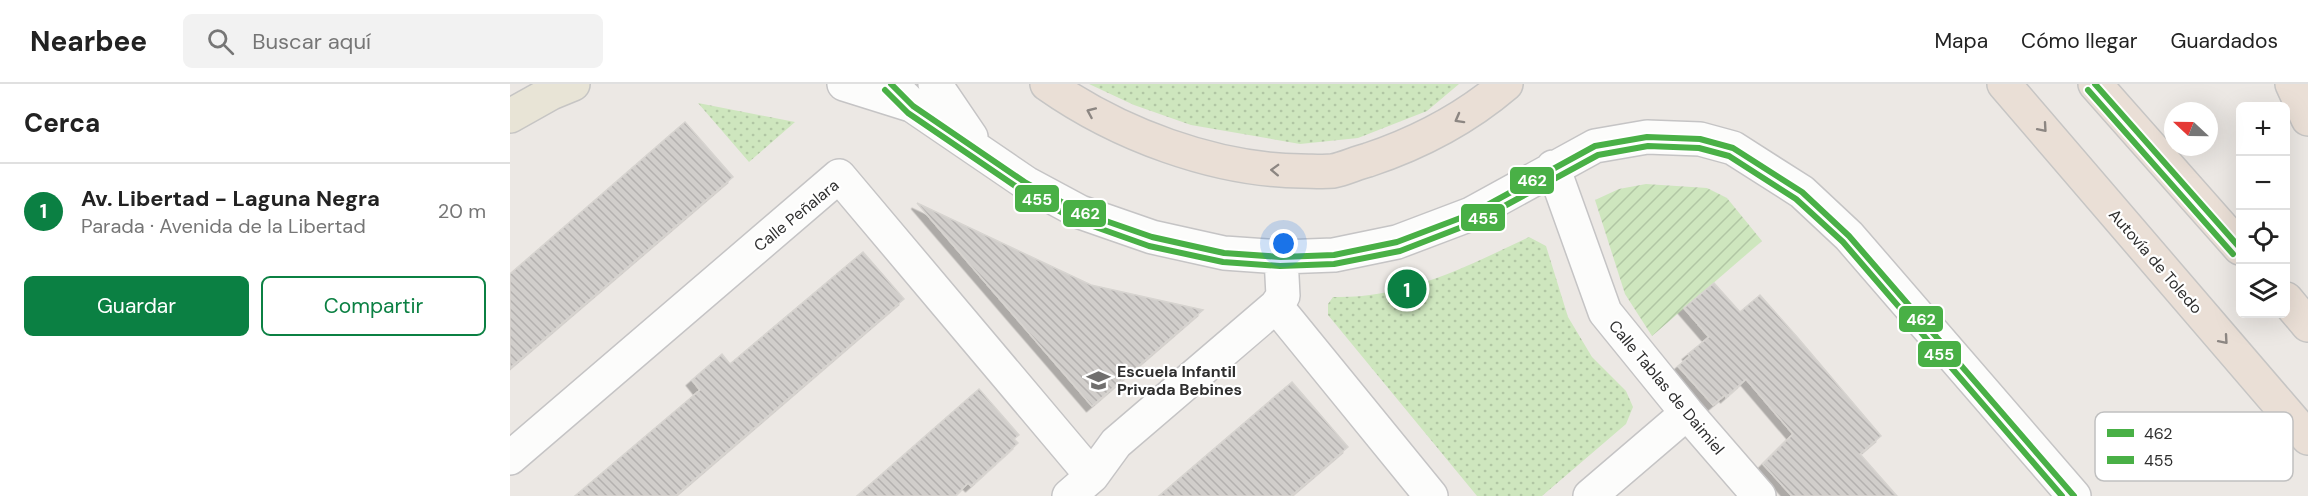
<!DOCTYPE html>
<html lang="es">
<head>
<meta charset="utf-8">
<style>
  :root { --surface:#fff; --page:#f2f2f2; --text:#222; --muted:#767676; --line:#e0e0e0; --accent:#0b8043 }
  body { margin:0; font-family:"DM Sans",sans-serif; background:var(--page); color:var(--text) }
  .controls { position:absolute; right:18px; top:18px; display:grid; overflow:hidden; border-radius:9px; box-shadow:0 6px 24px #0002 }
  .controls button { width:54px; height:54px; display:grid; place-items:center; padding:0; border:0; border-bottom:2px solid var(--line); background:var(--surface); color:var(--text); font:30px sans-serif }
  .compass { position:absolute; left:1654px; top:18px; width:54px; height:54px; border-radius:50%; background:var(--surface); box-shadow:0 6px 24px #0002; rotate:292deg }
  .you { position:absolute; left:774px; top:160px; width:21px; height:21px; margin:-15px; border:4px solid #fff; border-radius:50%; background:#1a73e8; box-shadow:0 0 0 9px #1a73e833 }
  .badge { display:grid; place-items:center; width:39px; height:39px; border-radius:50%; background:var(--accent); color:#fff; font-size:20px; font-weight:700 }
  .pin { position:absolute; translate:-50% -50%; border:3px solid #fff; box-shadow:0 2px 6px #0006 }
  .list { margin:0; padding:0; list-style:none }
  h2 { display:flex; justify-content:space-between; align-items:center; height:78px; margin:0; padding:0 24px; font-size:26px }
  h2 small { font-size:20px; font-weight:400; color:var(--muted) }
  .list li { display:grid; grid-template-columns:39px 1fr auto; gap:18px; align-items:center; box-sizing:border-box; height:96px; padding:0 24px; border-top:2px solid var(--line) }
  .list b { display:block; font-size:22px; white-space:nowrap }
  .list p { margin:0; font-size:20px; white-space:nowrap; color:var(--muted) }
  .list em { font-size:20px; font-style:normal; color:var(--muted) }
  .actions { display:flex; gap:12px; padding:18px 24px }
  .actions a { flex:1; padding:14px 0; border:2px solid var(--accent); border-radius:9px; text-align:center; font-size:21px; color:var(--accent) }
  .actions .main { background:var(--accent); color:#fff }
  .icon { flex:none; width:33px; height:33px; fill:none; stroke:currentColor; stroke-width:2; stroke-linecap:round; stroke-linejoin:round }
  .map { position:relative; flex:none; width:1798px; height:412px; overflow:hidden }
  header { display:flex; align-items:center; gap:36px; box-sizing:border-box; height:84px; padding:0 30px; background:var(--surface); border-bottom:2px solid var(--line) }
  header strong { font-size:28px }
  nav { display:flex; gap:33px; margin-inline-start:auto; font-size:21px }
  .search { width:420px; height:54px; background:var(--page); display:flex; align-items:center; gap:15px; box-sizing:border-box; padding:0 21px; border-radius:9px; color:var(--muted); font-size:22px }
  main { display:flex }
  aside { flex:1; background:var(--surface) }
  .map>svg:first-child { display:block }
  .grass { fill:url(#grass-dots) }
  .garden { fill:url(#garden-furrows) }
  .building { fill:url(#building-back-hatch); stroke:#d7d4d0; stroke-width:1.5; filter:url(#shadow) }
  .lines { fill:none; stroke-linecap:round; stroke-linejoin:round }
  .minor-casing { stroke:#c5c4c5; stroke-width:36 }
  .major-casing { stroke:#c6c5c4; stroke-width:36 }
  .highway-casing { stroke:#c6c5c4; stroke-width:36 }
  .minor { stroke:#fcfcfb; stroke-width:33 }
  .major { stroke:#e8e4d6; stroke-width:33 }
  .highway { stroke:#eadfd6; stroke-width:33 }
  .bus-1-casing { stroke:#fff; stroke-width:10 }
  .bus-2-casing { stroke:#fff; stroke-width:10 }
  .bus-1 { stroke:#49b046; stroke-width:6 }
  .bus-2 { stroke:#49b046; stroke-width:6 }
  .oneway { stroke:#8c8682 }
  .labels { text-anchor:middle; stroke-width:4.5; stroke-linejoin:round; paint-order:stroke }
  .street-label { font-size:16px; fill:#2e2e2e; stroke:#fff }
  .poi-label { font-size:16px; font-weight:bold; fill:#2e2e2e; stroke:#fff; text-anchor:start }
  .key { fill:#fff; stroke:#c0c0c0; stroke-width:1.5 }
  .key-label { font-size:16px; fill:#2e2e2e }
  .line-badge { stroke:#fff; stroke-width:2 }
  .badge-label { font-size:16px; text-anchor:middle; font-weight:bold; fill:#fff }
</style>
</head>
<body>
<header>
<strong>Nearbee</strong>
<div class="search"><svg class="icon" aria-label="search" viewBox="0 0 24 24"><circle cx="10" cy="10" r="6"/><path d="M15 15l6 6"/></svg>Buscar aquí</div>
<nav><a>Mapa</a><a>Cómo llegar</a><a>Guardados</a></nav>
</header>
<main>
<aside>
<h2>Cerca<small></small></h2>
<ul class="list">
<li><span class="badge">1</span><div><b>Av. Libertad - Laguna Negra</b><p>Parada · Avenida de la Libertad</p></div><em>20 m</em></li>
</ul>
<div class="actions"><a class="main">Guardar</a><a>Compartir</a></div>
</aside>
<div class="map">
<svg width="1798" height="412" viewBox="0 0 1798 412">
  <defs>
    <pattern id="grass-dots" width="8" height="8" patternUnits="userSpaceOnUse" patternTransform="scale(1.5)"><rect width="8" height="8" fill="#cee6be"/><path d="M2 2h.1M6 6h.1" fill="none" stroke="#b1c6a4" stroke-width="1.8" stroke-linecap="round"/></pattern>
    <pattern id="garden-furrows" width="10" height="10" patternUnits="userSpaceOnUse" patternTransform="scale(1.5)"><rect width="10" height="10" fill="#cee6be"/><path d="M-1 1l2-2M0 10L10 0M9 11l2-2" fill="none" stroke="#b1c6a4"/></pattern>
    <pattern id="building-back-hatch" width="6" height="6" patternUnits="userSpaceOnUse" patternTransform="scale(1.5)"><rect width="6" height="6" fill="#d1cecb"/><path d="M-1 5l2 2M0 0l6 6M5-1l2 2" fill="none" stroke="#b4b1af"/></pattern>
    <filter id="shadow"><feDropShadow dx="-5.5" dy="5.5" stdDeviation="0" flood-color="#0004"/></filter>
  </defs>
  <rect width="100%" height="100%" fill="#ece8e4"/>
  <path class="grass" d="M579,0h370l-32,27 -69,27 -58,6 -109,-19 -57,-20z
    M188,19l97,19 -46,40z
    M1019,153l17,9 22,71 24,40 34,34 7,16 -7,17 -84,72h-65l-149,-181v-11l5,-7c71,2 133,-30 196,-60z"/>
  <path class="garden" d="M1136,100l61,4 20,10 35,43 -110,95 -27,-42 -30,-94 24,-11z"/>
  <path class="building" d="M175,38l48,55 -223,191v-94z
    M407,119l174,82 112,25 -111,96z
    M353,168l41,47 -229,197h-100l125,-106 -8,-10 30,-26 8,10z
    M1204,199l26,29 20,-17 38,43 83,98 -21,18 37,42h-105l-29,-32 30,-30 -47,-55 -20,18 -1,-2 -12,10 -35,-39 12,-10 -2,-2 21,-17 -25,-29z
    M782,298l56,65 -57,49h-132z
    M469,305l40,46 -5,4 4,4 -47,43 -3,-3 -13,13h-98z"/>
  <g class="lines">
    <defs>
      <path id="minor" d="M334,0l67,21
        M381,0l22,22 113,77 54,29 72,25 72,16 57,4 53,-2 63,-13 74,-28 124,-68 52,-9 53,2 33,9 69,44 47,44 225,260
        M425,0l36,53
        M1043,83l52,145 82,101 72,83
        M766,222l155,190
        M0,374l329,-282 253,300
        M559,412l23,-20 24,-33 160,-137 7,-10 -2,-39
        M1080,412l97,-83"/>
      <path id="major" d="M0,32l41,-23 22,-9"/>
      <path id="highway" d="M537,0c71,50 167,86 254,87 10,0 22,1 32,0 11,-2 23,-8 35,-11 51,-17 97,-41 138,-76
        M1494,0l304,354
        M1585,0l145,164
        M1782,0l16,35
        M1776,215l22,26"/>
    </defs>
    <use href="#minor" class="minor-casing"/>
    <use href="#major" class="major-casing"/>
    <use href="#highway" class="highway-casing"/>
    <use href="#minor" class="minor"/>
    <use href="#major" class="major"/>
    <use href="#highway" class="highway"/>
    <defs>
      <path id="bus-1" d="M381,0l22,22 113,77 54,29 72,25 72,16 57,4 53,-2 63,-13 74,-28 124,-68 52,-9 53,2 33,9 69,44 47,44 225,260
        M1585,0l145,164"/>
      <path id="bus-2" d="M375,6l23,23 113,77 55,30 73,26 74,16 57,4 54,-2 66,-13 75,-29 123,-67 50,-9 51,2 30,8 67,43 47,43 219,254
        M1578,6l145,164"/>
    </defs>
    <use href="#bus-1" class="bus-1-casing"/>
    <use href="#bus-2" class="bus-2-casing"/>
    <use href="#bus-1" class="bus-1"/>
    <use href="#bus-2" class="bus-2"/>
  </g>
  <defs><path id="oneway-chevron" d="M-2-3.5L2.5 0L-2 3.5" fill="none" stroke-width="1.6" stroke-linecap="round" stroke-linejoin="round" transform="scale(1.5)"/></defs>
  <g class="oneway">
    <use href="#oneway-chevron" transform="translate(581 28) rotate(-156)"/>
    <use href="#oneway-chevron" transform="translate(949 35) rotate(151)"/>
    <use href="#oneway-chevron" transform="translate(1533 44) rotate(49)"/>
    <use href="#oneway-chevron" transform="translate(765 86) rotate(-178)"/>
    <use href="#oneway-chevron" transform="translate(1714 256) rotate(49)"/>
  </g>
  <defs>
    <symbol id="school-bare" viewBox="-9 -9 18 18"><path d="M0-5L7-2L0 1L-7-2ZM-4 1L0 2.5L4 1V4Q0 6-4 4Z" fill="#706f6e" stroke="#fff" stroke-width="2.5" paint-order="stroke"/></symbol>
  </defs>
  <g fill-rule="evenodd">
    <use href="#school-bare" x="572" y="280" width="33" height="33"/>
  </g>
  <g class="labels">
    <g class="street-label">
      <text transform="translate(286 131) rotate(-39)" y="6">Calle Peñalara</text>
      <text transform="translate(1646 177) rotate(49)" y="6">Autovía de Toledo</text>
      <text transform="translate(1157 303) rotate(50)" y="6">Calle Tablas de Daimiel</text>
    </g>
    <g class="poi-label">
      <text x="607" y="293">Escuela Infantil<tspan x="607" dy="18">Privada Bebines</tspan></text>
    </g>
  </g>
  <rect x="1585" y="328" width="198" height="69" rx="9" class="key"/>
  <rect x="1597" y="345" width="27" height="8" fill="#49b046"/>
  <rect x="1597" y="372" width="27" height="8" fill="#49b046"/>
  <g class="key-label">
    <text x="1634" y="355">462</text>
    <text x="1634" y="382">455</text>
  </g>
  <g class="line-badge">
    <rect x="999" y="82" width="46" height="29" rx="6" fill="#49b046"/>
    <rect x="504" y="100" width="46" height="29" rx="6" fill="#49b046"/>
    <rect x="552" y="115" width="45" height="29" rx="6" fill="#49b046"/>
    <rect x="950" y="119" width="46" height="29" rx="6" fill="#49b046"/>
    <rect x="1388" y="221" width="46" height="28" rx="6" fill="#49b046"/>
    <rect x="1407" y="256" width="45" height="28" rx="6" fill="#49b046"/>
  </g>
  <g class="badge-label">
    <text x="1022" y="102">462</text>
    <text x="527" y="121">455</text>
    <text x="575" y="135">462</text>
    <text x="973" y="140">455</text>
    <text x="1411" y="241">462</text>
    <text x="1429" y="276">455</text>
  </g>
</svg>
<div class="controls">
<button>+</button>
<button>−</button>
<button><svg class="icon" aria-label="locate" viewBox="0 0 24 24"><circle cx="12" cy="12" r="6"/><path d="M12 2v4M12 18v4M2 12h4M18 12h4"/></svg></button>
<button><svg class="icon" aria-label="layers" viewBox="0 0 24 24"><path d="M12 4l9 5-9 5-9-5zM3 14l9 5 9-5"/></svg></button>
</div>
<svg class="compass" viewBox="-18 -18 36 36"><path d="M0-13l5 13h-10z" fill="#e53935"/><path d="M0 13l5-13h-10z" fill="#767676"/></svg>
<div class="you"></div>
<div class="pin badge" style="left:897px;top:205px">1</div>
</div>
</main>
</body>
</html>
